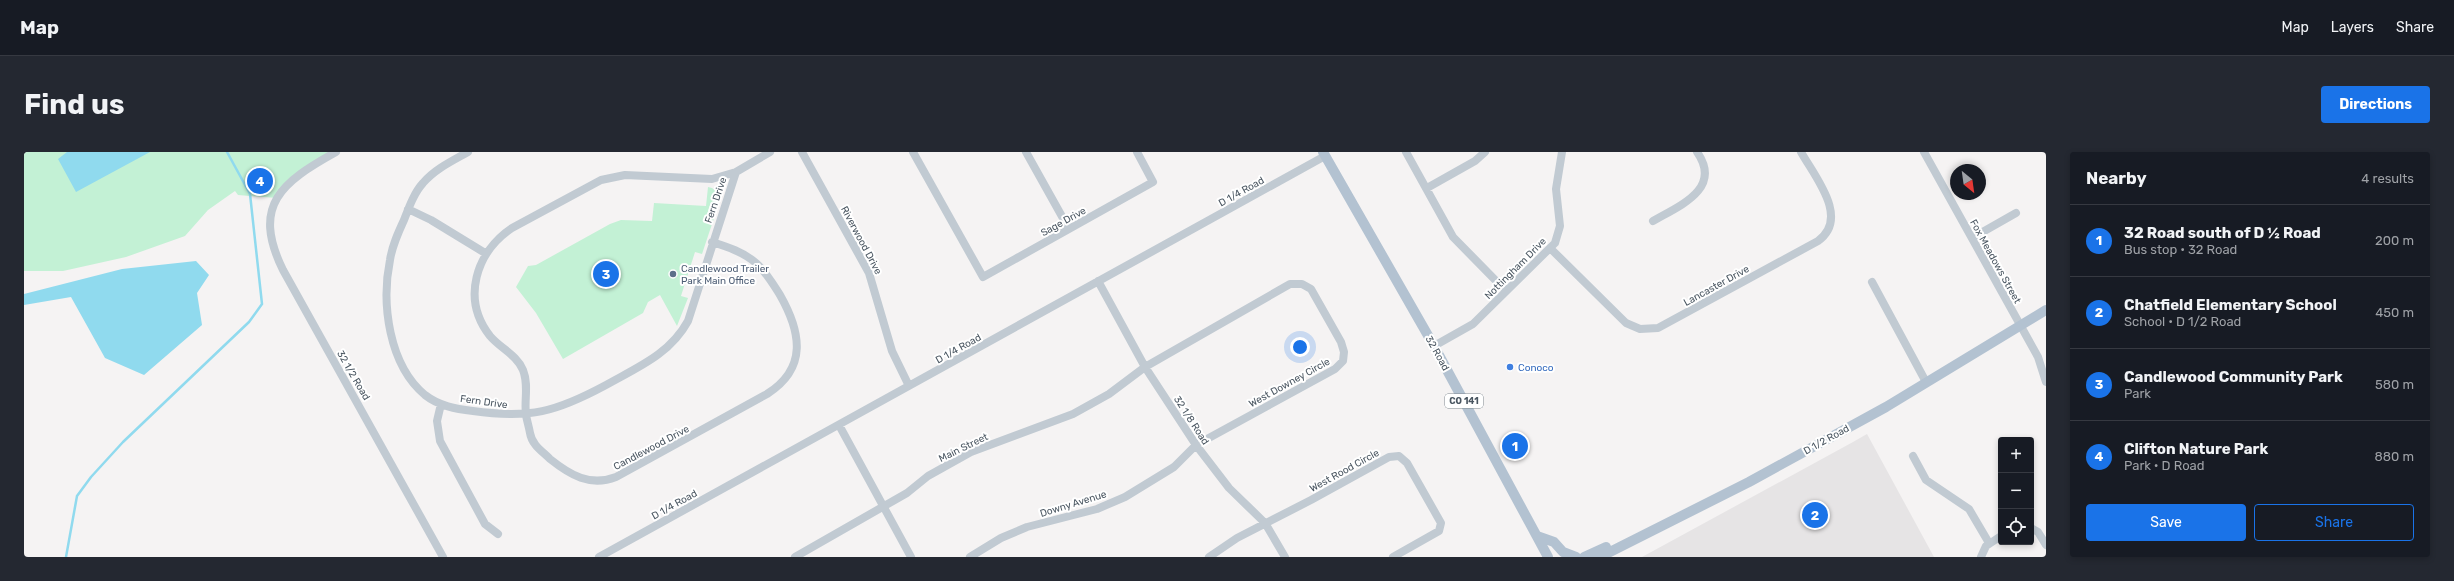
<!DOCTYPE html>
<html lang="en">
<head>
<meta charset="utf-8">
<style>
  :root { --surface:#171b24; --page:#242831; --text:#f1f3f6; --muted:#9ea1a6; --line:#363941; --accent:#1a73e8 }
  body { margin:0; font-family:Rubik,sans-serif; background:var(--page); color:var(--text) }
  .controls { position:absolute; right:12px; bottom:12px; display:grid; overflow:hidden; border-radius:4px; box-shadow:0 2px 6px #0003 }
  .controls button { width:36px; height:36px; display:grid; place-items:center; padding:0; border:0; border-bottom:1px solid var(--line); background:var(--surface); color:var(--text); font:20px sans-serif }
  .compass { position:absolute; left:1926px; top:12px; width:36px; height:36px; border-radius:50%; background:var(--surface); box-shadow:0 2px 6px #0003; rotate:151deg }
  .you { position:absolute; left:1276px; top:195px; width:14px; height:14px; margin:-10px; border:3px solid #fff; border-radius:50%; background:#1a73e8; box-shadow:0 0 0 6px #1a73e833 }
  .badge { display:grid; place-items:center; width:26px; height:26px; border-radius:50%; background:var(--accent); color:#fff; font-size:13px; font-weight:700 }
  .pin { position:absolute; translate:-50% -50%; border:2px solid #fff; box-shadow:0 1px 4px #0006 }
  .list { margin:0; padding:0; list-style:none }
  h2 { display:flex; justify-content:space-between; align-items:center; height:52px; margin:0; padding:0 16px; font-size:17px }
  h2 small { font-size:13px; font-weight:400; color:var(--muted) }
  .list li { display:grid; grid-template-columns:26px 1fr auto; gap:12px; align-items:center; box-sizing:border-box; height:72px; padding:0 16px; border-top:1px solid var(--line) }
  .list b { display:block; font-size:15px; white-space:nowrap }
  .list p { margin:0; font-size:13px; white-space:nowrap; color:var(--muted) }
  .list em { font-size:13px; font-style:normal; color:var(--muted) }
  .actions { display:flex; gap:8px; padding:12px 16px }
  .actions a { flex:1; padding:9px 0; border:1px solid var(--accent); border-radius:4px; text-align:center; font-size:14px; color:var(--accent) }
  .actions .main { background:var(--accent); color:#fff }
  .icon { flex:none; width:22px; height:22px; fill:none; stroke:currentColor; stroke-width:2; stroke-linecap:round; stroke-linejoin:round }
  .map { position:relative; flex:none; width:2022px; height:405px; overflow:hidden; border-radius:4px }
  header { display:flex; align-items:center; gap:24px; box-sizing:border-box; height:56px; padding:0 20px; background:var(--surface); border-bottom:1px solid var(--line) }
  header strong { font-size:19px }
  nav { display:flex; gap:22px; margin-inline-start:auto; font-size:14px }
  .intro { display:flex; align-items:center; justify-content:space-between; box-sizing:border-box; height:96px; padding:0 24px }
  h1 { margin:0; font-size:28px }
  .button { padding:10px 18px; border-radius:4px; background:var(--accent); color:#fff; font-size:14px; font-weight:700 }
  main { display:flex; gap:24px; padding:0 24px }
  aside { flex:1; background:var(--surface); border-radius:4px; box-shadow:0 2px 6px #0003 }
  .map>svg:first-child { display:block }
  .education { fill:#e6e4e5 }
  .green { fill:#c3f1d5 }
  .water { fill:#90daee }
  .lines { fill:none; stroke-linecap:round; stroke-linejoin:round }
  .stream { stroke:#90daee; stroke-width:2.5 }
  .minor { stroke:#c1cad2; stroke-width:8 }
  .major { stroke:#b3c2d1; stroke-width:10 }
  .service-dot { fill:#5c6f8a; stroke:#fff; stroke-width:1.5 }
  .shop-dot { fill:#3f7fe0; stroke:#fff; stroke-width:1.5 }
  .labels { text-anchor:middle; stroke-width:4; stroke-linejoin:round; paint-order:stroke }
  .shield { fill:#fff; stroke:#808990; stroke-width:1 }
  .shield-label { font-size:9px; font-weight:bold; fill:#4a5661 }
  .street-label { font-size:10px; fill:#4a5661; stroke:#fff }
  .service-label { font-size:10px; fill:#4e5e75; stroke:#fff; text-anchor:start }
  .shop-label { font-size:10px; fill:#366cbe; stroke:#fff; text-anchor:start }
</style>
</head>
<body>
<header>
<strong>Map</strong>
<nav><a>Map</a><a>Layers</a><a>Share</a></nav>
</header>
<div class="intro"><h1>Find us</h1><a class="button">Directions</a></div>
<main>
<div class="map">
<svg width="2022" height="405" viewBox="0 0 2022 405">
  <rect width="100%" height="100%" fill="#f5f3f3"/>
  <path class="education" d="M1843,282l67,123h-292l211,-115z"/>
  <path class="green" d="M0,0h312l-28,15 -31,31 -39,-3 -3,-4 -27,19 -23,26 -59,21 -63,14h-39z
    M684,35l4,1 6,5 -2,19 -14,42 -7,-2 -14,44 7,2 -11,28 -17,-31 -12,7 -5,11 -80,46 -27,-46 -20,-26 12,-21 8,-1 74,-41 11,-4 31,1 2,-18 52,3z"/>
  <path class="water" d="M43,0h83l-74,40 -18,-33z
    M172,109l13,14 -12,18 5,32 -58,50 -39,-17 -34,-61 -47,8v-11l98,-25z"/>
  <g class="lines">
    <path class="stream" d="M42,405l11,-61 14,-19 32,-35 126,-120 13,-18 -12,-110 -23,-42"/>
    <path class="minor" d="M312,0c-54,30 -85,53 -53,118l160,287
      M444,0c-16,9 -33,17 -45,31 -9,10 -14,24 -19,37 -6,13 -12,26 -14,40 -9,44 -1,105 35,135 14,11 31,14 48,16 57,8 83,1 133,-26 32,-18 64,-31 82,-64l48,-149
      M778,0l67,121 23,78 17,35
      M889,0l70,125 170,-95 -16,-30
      M1002,0l43,77
      M1382,0l47,85 53,54
      M1900,0l114,205 8,25
      M1403,36l48,-27 10,-9
      M384,57l23,11 54,33
      M1629,69c26,-15 70,-32 44,-69
      M1948,86l44,-25
      M688,90c16,5 31,10 44,21 10,9 17,21 24,32 21,37 28,73 -13,99l-151,83c-26,10 -46,-2 -66,-18 -8,-8 -18,-14 -20,-26 -1,-6 -3,-12 -4,-18 -2,-15 3,-30 -3,-45 -6,-15 -23,-22 -33,-34 -29,-37 -14,-84 22,-108l89,-48 24,-5 87,4 24,-7 34,-20
      M1526,96l76,75 14,6 18,-1 160,-87c32,-23 -3,-64 -17,-89
      M1074,129l47,86 51,78 33,43 36,35 20,34
      M1848,130l54,100
      M1410,194l39,-22 82,-81 5,-17 -4,-37 6,-37
      M417,252l-4,17 3,20 45,83 13,10
      M815,273l72,132
      M1889,304l13,24 43,29 20,34
      M2007,376l7,4 8,13
      M575,405l726,-401
      M771,405l112,-64 21,-17 43,-24 102,-38 36,-20 36,-27 145,-83h12l9,5 30,53 3,10 -1,9 -8,8 -139,76 -22,22 -49,30 -28,12 -70,18 -26,11 -31,19
      M1185,405l28,-19 74,-38 78,-43 10,-1 8,7 34,60 -2,8 -46,26
      M1957,405l5,-11 15,-10"/>
    <path class="major" d="M1299,0l111,194 114,211
      M1513,384l17,6 9,10 13,5
      M1560,405l22,-10
      M1576,405l149,-75 137,-75 160,-97"/>
  </g>
  <circle class="service-dot" cx="649" cy="122" r="4"/>
  <circle class="shop-dot" cx="1486" cy="215" r="4"/>
  <g class="labels">
    <rect class="shield" x="1421" y="242" width="38" height="14" rx="3"/>
    <g class="shield-label">
      <text x="1440" y="252">CO 141</text>
    </g>
    <g class="street-label">
      <text transform="translate(1217 39) rotate(-29)" y="4">D 1/4 Road</text>
      <text transform="translate(691 48) rotate(-71)" y="4">Fern Drive</text>
      <text transform="translate(1039 69) rotate(-29)" y="4">Sage Drive</text>
      <text transform="translate(838 88) rotate(62)" y="4">Riverwood Drive</text>
      <text transform="translate(1972 109) rotate(61)" y="4">Fox Meadows Street</text>
      <text transform="translate(1491 116) rotate(-45)" y="4">Nottingham Drive</text>
      <text transform="translate(1692 133) rotate(-29)" y="4">Lancaster Drive</text>
      <text transform="translate(934 196) rotate(-29)" y="4">D 1/4 Road</text>
      <text transform="translate(1414 201) rotate(61)" y="4">32 Road</text>
      <text transform="translate(330 223) rotate(60)" y="4">32 1/2 Road</text>
      <text transform="translate(1265 230) rotate(-29)" y="4">West Downey Circle</text>
      <text transform="translate(460 249) rotate(8)" y="4">Fern Drive</text>
      <text transform="translate(1168 268) rotate(57)" y="4">32 1/8 Road</text>
      <text transform="translate(1802 287) rotate(-29)" y="4">D 1/2 Road</text>
      <text transform="translate(627 295) rotate(-28)" y="4">Candlewood Drive</text>
      <text transform="translate(939 295) rotate(-26)" y="4">Main Street</text>
      <text transform="translate(1320 318) rotate(-29)" y="4">West Rood Circle</text>
      <text transform="translate(1049 351) rotate(-17)" y="4">Downy Avenue</text>
      <text transform="translate(650 352) rotate(-29)" y="4">D 1/4 Road</text>
    </g>
    <g class="service-label">
      <text x="657" y="120">Candlewood Trailer<tspan x="657" dy="12">Park Main Office</tspan></text>
    </g>
    <g class="shop-label">
      <text x="1494" y="219">Conoco</text>
    </g>
  </g>
</svg>
<div class="controls">
<button>+</button>
<button>−</button>
<button><svg class="icon" aria-label="locate" viewBox="0 0 24 24"><circle cx="12" cy="12" r="6"/><path d="M12 2v4M12 18v4M2 12h4M18 12h4"/></svg></button>
</div>
<svg class="compass" viewBox="-18 -18 36 36"><path d="M0-13l5 13h-10z" fill="#e53935"/><path d="M0 13l5-13h-10z" fill="#9ea1a6"/></svg>
<div class="you"></div>
<div class="pin badge" style="left:1491px;top:294px">1</div>
<div class="pin badge" style="left:1791px;top:363px">2</div>
<div class="pin badge" style="left:582px;top:122px">3</div>
<div class="pin badge" style="left:236px;top:29px">4</div>
</div>
<aside>
<h2>Nearby<small>4 results</small></h2>
<ul class="list">
<li><span class="badge">1</span><div><b>32 Road south of D ½ Road</b><p>Bus stop · 32 Road</p></div><em>200 m</em></li>
<li><span class="badge">2</span><div><b>Chatfield Elementary School</b><p>School · D 1/2 Road</p></div><em>450 m</em></li>
<li><span class="badge">3</span><div><b>Candlewood Community Park</b><p>Park</p></div><em>580 m</em></li>
<li><span class="badge">4</span><div><b>Clifton Nature Park</b><p>Park · D Road</p></div><em>880 m</em></li>
</ul>
<div class="actions"><a class="main">Save</a><a>Share</a></div>
</aside>
</main>
</body>
</html>
